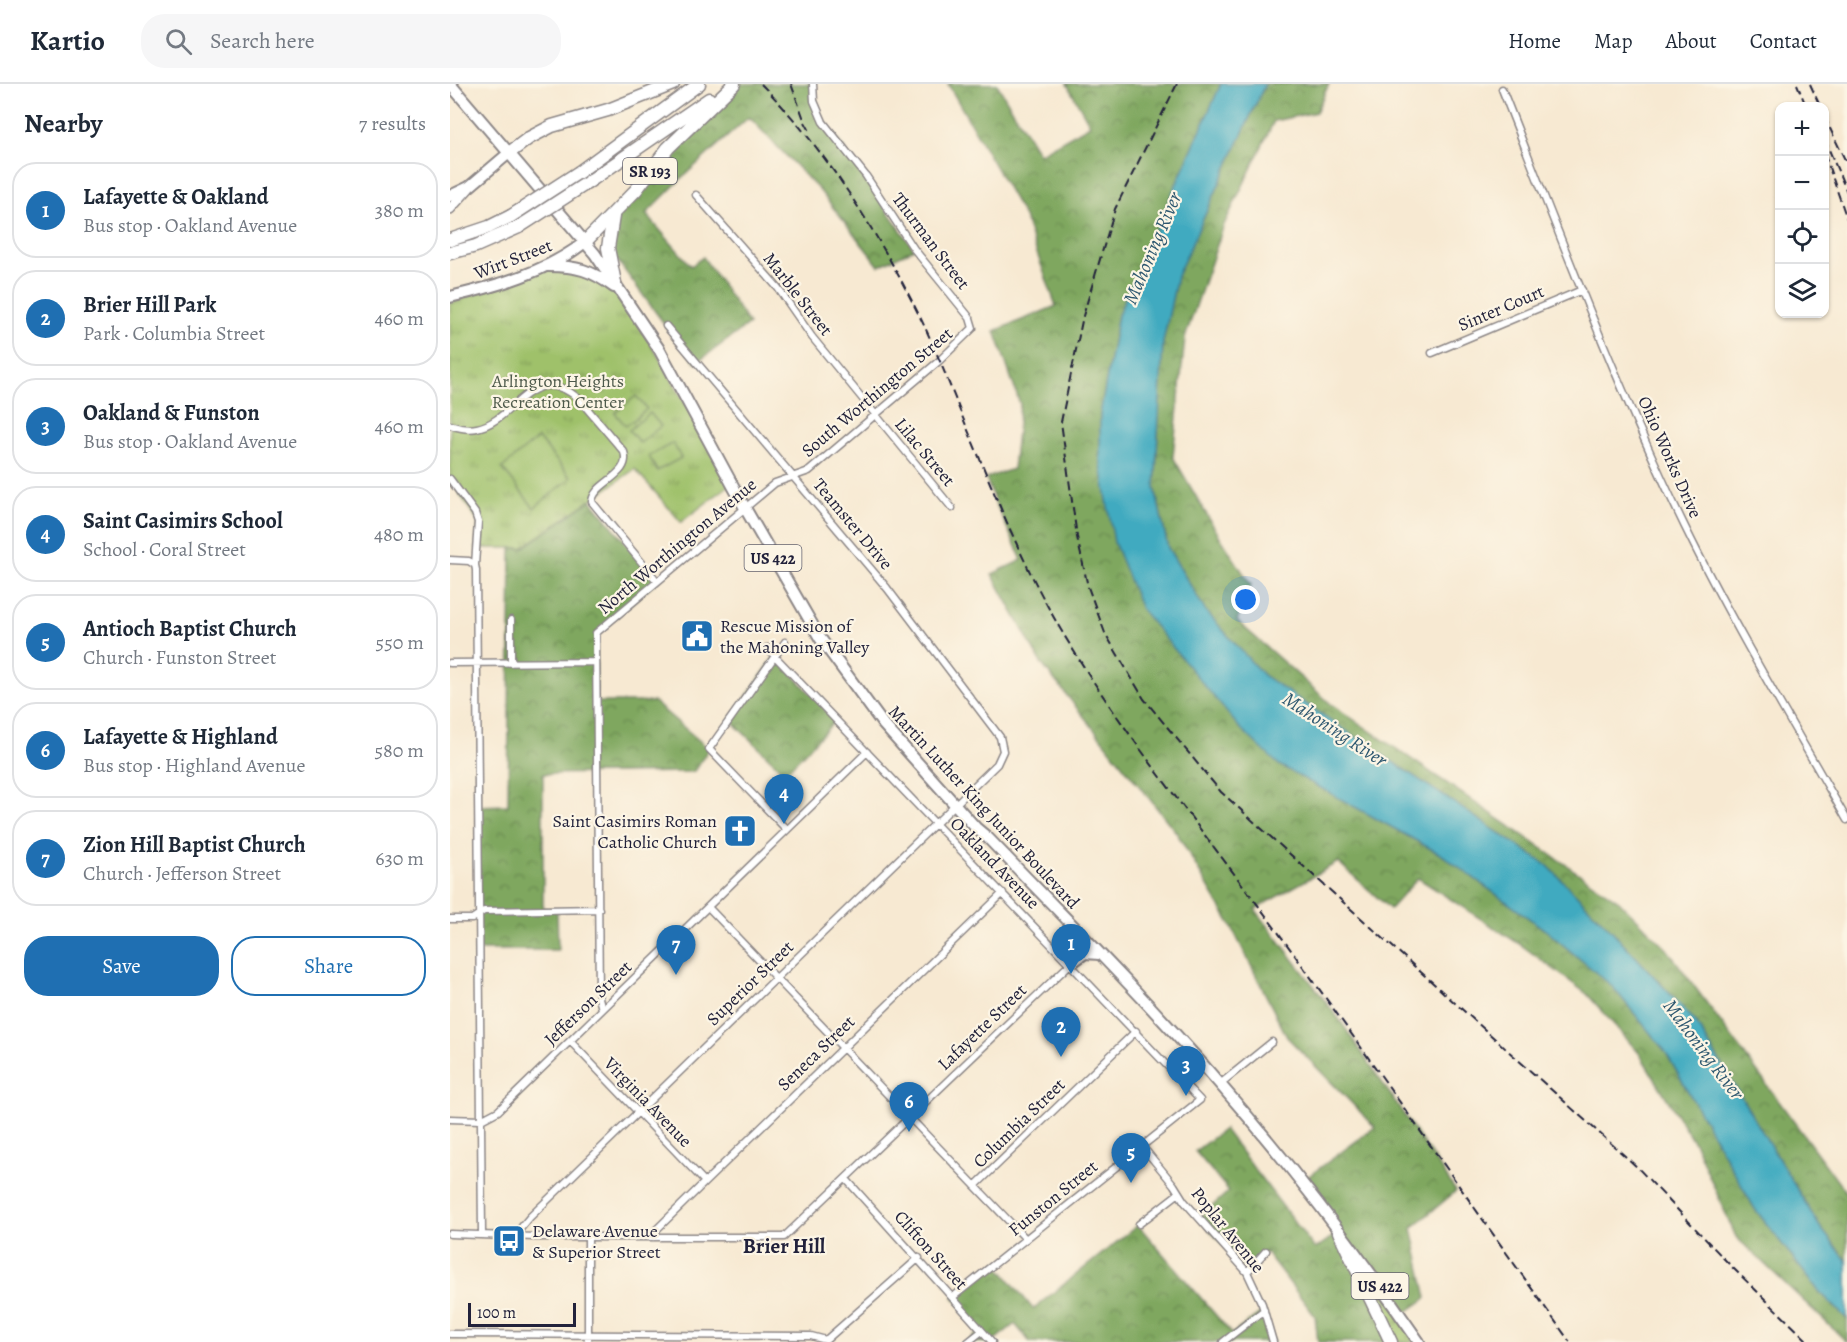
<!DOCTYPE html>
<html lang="en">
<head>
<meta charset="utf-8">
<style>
  :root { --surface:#fff; --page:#f6f6f7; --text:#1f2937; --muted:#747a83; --line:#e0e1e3; --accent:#1f6fb2 }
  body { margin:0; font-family:Alegreya,serif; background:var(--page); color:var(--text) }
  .controls { position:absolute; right:18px; top:18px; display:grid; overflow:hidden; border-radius:12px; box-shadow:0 2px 4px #0004 }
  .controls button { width:54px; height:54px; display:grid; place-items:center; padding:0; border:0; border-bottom:2px solid var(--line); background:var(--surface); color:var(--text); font:30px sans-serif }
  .scale { position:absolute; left:18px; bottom:15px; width:108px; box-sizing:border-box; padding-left:6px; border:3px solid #22223b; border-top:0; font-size:16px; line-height:21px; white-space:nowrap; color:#22223b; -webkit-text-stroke:4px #fcf5e5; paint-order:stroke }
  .you { position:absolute; left:796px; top:516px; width:21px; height:21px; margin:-15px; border:4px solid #fff; border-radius:50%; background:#1a73e8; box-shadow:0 0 0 9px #1a73e833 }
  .badge { display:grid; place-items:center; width:39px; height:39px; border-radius:50%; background:var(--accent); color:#fff; font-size:20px; font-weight:700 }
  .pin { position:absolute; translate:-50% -50px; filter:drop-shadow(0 2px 3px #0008) }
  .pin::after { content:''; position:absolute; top:32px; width:21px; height:18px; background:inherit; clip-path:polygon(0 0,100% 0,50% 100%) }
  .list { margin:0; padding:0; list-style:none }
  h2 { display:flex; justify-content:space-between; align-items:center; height:78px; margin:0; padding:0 24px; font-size:26px }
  h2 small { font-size:20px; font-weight:400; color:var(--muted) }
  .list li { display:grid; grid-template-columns:39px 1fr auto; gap:18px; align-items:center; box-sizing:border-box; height:96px; margin:0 12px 12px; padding:0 12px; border:2px solid var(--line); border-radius:24px }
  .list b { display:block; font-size:22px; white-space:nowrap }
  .list p { margin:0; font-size:20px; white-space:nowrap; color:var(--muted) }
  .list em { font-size:20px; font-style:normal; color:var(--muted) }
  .actions { display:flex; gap:12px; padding:18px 24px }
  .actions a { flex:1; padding:14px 0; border:2px solid var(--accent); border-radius:24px; text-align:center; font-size:21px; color:var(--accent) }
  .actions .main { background:var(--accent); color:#fff }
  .icon { flex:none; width:33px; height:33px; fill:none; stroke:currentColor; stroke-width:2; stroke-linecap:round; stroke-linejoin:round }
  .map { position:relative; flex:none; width:1397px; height:1258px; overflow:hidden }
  header { display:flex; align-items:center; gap:36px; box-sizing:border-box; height:84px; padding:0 30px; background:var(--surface); border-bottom:2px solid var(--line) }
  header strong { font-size:28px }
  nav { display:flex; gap:33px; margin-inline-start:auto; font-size:21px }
  .search { width:420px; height:54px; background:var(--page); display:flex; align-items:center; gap:15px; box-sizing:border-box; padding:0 21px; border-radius:24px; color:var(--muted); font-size:22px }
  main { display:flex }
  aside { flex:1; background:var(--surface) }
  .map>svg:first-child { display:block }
  .grass { fill:url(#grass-tufts); stroke:#607252; stroke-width:1.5 }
  .forest { fill:url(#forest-crowns); stroke:#50644c; stroke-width:1.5 }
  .garden { fill:#9fc16a; stroke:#607252; stroke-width:1.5 }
  .water { fill:#40aac0; stroke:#31667e; stroke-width:1.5 }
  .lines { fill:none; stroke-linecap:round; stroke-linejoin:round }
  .minor-casing { stroke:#8c8686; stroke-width:9 }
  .secondary-casing { stroke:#8c8686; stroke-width:12 }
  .primary-casing { stroke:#8c8686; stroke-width:14 }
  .motorway-casing { stroke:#8c8686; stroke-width:15 }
  .minor { stroke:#fff; stroke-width:6 }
  .secondary { stroke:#fff; stroke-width:9 }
  .primary { stroke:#fff; stroke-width:10 }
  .motorway { stroke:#fff; stroke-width:12 }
  .rail { stroke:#22223b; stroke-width:2; stroke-dasharray:9 4.5; stroke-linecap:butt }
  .motorway-bridge-casing { stroke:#8c8686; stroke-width:15; stroke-linecap:butt }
  .motorway-bridge { stroke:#fff; stroke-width:12 }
  .labels { text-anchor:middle; stroke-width:4.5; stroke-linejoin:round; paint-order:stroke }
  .shield { fill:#fcf5e5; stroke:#63616e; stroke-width:1.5 }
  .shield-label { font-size:16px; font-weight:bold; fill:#22223b }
  .street-label { font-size:18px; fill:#22223b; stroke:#fcf5e5 }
  .park-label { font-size:18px; fill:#4e5a4b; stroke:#fcf5e5 }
  .poi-label { font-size:18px; fill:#22223b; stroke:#fcf5e5; text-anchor:start }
  .water-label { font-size:20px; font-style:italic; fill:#2e5870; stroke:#fcf5e5 }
  .quarter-label { font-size:21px; font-weight:bold; fill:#22223b; stroke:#fcf5e5 }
</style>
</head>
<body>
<header>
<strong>Kartio</strong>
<div class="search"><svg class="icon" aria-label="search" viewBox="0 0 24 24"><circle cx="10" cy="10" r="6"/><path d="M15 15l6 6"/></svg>Search here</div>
<nav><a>Home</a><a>Map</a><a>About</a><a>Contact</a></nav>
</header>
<main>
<aside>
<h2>Nearby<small>7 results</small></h2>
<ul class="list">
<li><span class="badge">1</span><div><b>Lafayette &amp; Oakland</b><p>Bus stop · Oakland Avenue</p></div><em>380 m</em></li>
<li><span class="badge">2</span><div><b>Brier Hill Park</b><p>Park · Columbia Street</p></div><em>460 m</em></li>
<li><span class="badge">3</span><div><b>Oakland &amp; Funston</b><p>Bus stop · Oakland Avenue</p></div><em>460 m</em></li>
<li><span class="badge">4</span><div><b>Saint Casimirs School</b><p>School · Coral Street</p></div><em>480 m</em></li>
<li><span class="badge">5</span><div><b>Antioch Baptist Church</b><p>Church · Funston Street</p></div><em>550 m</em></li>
<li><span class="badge">6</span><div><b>Lafayette &amp; Highland</b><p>Bus stop · Highland Avenue</p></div><em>580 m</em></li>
<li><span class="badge">7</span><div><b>Zion Hill Baptist Church</b><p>Church · Jefferson Street</p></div><em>630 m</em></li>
</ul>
<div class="actions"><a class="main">Save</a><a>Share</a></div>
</aside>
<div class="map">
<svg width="1397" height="1258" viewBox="0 0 1397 1258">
  <defs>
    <pattern id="grass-tufts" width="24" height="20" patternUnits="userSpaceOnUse" patternTransform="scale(1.5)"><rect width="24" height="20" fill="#9fc16a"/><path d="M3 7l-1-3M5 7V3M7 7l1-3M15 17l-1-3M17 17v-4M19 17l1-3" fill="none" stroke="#819c58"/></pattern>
    <pattern id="forest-crowns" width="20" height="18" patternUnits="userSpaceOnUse" patternTransform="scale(1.5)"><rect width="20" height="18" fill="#7fa75e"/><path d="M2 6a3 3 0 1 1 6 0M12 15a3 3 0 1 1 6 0" fill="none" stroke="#68884f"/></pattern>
  </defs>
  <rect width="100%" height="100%" fill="#fcf5e5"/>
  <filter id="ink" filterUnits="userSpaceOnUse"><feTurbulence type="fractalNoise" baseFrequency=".0167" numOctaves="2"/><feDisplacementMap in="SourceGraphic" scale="12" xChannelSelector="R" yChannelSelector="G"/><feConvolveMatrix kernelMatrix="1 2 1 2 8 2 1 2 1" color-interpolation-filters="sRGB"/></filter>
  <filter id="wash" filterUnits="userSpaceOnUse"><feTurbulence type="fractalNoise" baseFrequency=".008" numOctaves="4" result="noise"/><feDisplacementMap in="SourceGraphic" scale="24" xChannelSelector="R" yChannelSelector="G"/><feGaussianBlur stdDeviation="1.35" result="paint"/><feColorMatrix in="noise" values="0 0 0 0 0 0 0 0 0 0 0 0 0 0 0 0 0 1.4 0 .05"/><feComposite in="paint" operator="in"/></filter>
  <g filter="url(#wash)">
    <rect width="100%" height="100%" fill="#f7e9d2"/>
    <path class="grass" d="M124,183l47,25 111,191 -51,39 -46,-53 -113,79h-46l2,-26 -28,-43v-48l2,-5 -2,-1v-122l88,-33z
      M889,1148l80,110h-28z"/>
    <path class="forest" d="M284,0h79l5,27 96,138 -35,17 -59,-75 -71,-74 -64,58 -39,39 45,52 12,-9 46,67 -53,39 -22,-26 -66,-89 5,-34z
      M498,0h49l42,70 51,-29 -23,-41h154l-103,231 -18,100 14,127 165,223 163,90 106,77 64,54 53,65 90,158 63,81 29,29v23l-111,-105 -41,-93 -56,-91 -52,-59 -66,-49 -103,-67 -28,31 -52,-47 -83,47 84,110 117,172 -44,37 15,70 -26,18 -59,-80 48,106h-72l-3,-26 -49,-64 -19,20 -48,-54 30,-27 -34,-40 29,-22 91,120 24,-17 -38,-50 74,-55 -88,-90 -58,-115 -53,-90 -135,-169 -49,-89 30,-14 -28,-60 -8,-22 27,-9 7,-65 -25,-73 61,-25 -32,-89z
      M815,0h64l-13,28 -42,9 -50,104 -39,113 -12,119 45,77 33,51 -14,36 94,83 288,197 48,48 180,245v67l-27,-34 -125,-206 -82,-89 -65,-66 -285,-191 -58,-65 -37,-62 -13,-60 8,-146 14,-66z
      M141,416l66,81 -61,52v69h58l55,47 -15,22 -3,1 -148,2v135h14l1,41h-79l-1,-144 30,-1 3,-257h12z
      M325,572l61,64 -51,53 -55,-53z
      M688,1141l94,109 32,-24 9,32h-243l-15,-18 -23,18h-24l13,-12 -28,-33 43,-34 37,46z"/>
    <path class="garden" d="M186,312l11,13 -21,17 -11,-13z
      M200,329l11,13 -21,17 -11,-13z
      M88,354l33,40 -37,30 -32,-40z
      M223,359l8,15 -24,13 -8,-15z"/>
    <path class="water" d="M771,0h44l-88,192 -14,66 -8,146 13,60 37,62 58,65 285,191 65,66 82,89 125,206 27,34v58l-29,-29 -63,-81 -90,-158 -53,-65 -64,-54 -106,-77 -163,-90 -40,-38 -98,-118 -27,-67 -14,-83v-44l18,-100z"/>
  </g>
  <g filter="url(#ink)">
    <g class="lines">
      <defs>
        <path id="minor" d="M1052,5c58,147 114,296 183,438 49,100 107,196 162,293
          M246,111l82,93 34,49 140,171
          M982,269l150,-63
          M0,341c9,3 18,5 27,3 38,-7 55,-68 101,-30l46,54c8,24 -31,30 -32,50l65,79
          M0,395l25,34 3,9 -3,43
          M0,476l19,1 6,4 1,5 6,664
          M335,558l-76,107 78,81
          M317,564l433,452 -247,197
          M0,579l146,-1
          M61,579v-43
          M258,823l318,332
          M0,835h22l12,-8 115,-2
          M152,925l-3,-11 -3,-365 179,-150 34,-12 130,-110 34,-33 -3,-10 -56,-69 -48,-73 -43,-54 -9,-21 -1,-17
          M120,957l135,141
          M770,1000l52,-42
          M0,1035l31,1 17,-9 369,-359
          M692,1062l32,39 10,16 63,71 15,32 11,38
          M396,1095l146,163
          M525,1102l161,-155
          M689,1140l40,-31
          M0,1150l85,3h249l286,-273
          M65,1151l15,-18 467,-453 6,-13 -3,-14 -113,-149 -221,-262
          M203,1153l4,-8 48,-47 298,-289
          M797,1188l19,-21
          M0,1250l361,2 15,4 93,-82
          M138,1258v-105
          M518,1258l14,-11
          M773,1258l41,-32"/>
        <path id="secondary" d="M0,125l18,-20"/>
        <path id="primary" d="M0,0l145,170 64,95 86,159 75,130 63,86 93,104 12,10c78,81 157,160 231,245 72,82 138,169 200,259
          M0,112l19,-9 40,-34
          M98,182c29,0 43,4 66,21
          M0,213c47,-11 97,-25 135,-55
          M620,880l15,-11 14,1"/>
        <path id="motorway" d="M59,69l20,-15 23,-12 56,-16 65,-26
          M129,88l120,-88
          M137,99l122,-84
          M163,132l-5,32 7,35
          M0,156l39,-13 22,-11
          M135,158l51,-52 32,-42 66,-64
          M0,169l26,-7 43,-19
          M889,1148l52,110"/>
      </defs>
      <use href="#minor" class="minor-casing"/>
      <use href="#secondary" class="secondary-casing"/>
      <use href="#primary" class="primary-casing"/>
      <use href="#motorway" class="motorway-casing"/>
      <use href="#minor" class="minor"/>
      <use href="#secondary" class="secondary"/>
      <use href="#primary" class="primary"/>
      <use href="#motorway" class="motorway"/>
      <path class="rail" d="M311,0c64,64 117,149 157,229 16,32 29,65 42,98 31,74 60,149 101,219 62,104 139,197 211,294 101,138 198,279 298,418
        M341,0l14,38 5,9
        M727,0l-62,125 -32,107 -22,106 16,115 11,50 17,46 39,66 77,93 416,375 94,99 78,76
        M1347,0l9,22
        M1360,0l10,22
        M1374,32l23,48
        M1374,54l23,54
        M1374,69l23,66"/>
      <defs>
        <path id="motorway-bridge" d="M61,132l68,-44
          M69,143l68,-44"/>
      </defs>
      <use href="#motorway-bridge" class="motorway-bridge-casing"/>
      <use href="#motorway-bridge" class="motorway-bridge"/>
    </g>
  </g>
  <defs>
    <symbol id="civic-square" viewBox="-11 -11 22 22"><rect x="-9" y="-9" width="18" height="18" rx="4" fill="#1f6fb2" stroke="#fcf5e5"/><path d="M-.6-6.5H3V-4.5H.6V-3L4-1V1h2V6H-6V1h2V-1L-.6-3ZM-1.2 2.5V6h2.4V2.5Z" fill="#fff"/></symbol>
    <symbol id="church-square" viewBox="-11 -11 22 22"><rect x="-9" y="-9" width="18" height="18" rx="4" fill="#1f6fb2" stroke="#fcf5e5"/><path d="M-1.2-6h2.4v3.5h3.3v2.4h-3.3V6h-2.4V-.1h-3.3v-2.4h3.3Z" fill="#fff"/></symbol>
    <symbol id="bus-square" viewBox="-11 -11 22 22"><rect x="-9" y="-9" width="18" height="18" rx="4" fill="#1f6fb2" stroke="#fcf5e5"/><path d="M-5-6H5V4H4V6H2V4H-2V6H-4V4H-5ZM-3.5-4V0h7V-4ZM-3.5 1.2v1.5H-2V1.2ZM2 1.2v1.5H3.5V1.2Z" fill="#fff"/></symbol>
  </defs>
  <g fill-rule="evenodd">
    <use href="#civic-square" x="228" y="533" width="38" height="38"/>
    <use href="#church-square" x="271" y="728" width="38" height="38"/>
    <use href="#bus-square" x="40" y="1138" width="38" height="38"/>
  </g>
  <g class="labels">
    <g class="shield">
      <rect x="173" y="74" width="54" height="26" rx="4.5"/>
      <rect x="294.5" y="461" width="57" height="26" rx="4.5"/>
      <rect x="901.5" y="1189" width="57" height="26" rx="4.5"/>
    </g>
    <g class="shield-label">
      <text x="200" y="93">SR 193</text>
      <text x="323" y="480">US 422</text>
      <text x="930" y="1208">US 422</text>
    </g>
    <g class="street-label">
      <text transform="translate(481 157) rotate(53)" y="6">Thurman Street</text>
      <text transform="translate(63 175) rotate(-21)" y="6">Wirt Street</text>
      <text transform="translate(348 210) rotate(52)" y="6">Marble Street</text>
      <text transform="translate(1051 224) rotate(-23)" y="6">Sinter Court</text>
      <text transform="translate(427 308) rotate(-40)" y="6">South Worthington Street</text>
      <text transform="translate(475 368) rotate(50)" y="6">Lilac Street</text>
      <text transform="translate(1220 373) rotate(66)" y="6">Ohio Works Drive</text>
      <text transform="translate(403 440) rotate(50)" y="6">Teamster Drive</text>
      <text transform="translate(227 462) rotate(-40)" y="6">North Worthington Avenue</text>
      <text transform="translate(534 723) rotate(47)" y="6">Martin Luther King Junior Boulevard</text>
      <text transform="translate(545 779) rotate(46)" y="6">Oakland Avenue</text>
      <text transform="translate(300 899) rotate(-44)" y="6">Superior Street</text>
      <text transform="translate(138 919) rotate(-44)" y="6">Jefferson Street</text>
      <text transform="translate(532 943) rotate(-44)" y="6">Lafayette Street</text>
      <text transform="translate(366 969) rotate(-44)" y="6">Seneca Street</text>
      <text transform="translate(198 1018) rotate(46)" y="6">Virginia Avenue</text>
      <text transform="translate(569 1039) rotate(-44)" y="6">Columbia Street</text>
      <text transform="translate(603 1114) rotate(-39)" y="6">Funston Street</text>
      <text transform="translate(778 1146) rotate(51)" y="6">Poplar Avenue</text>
      <text transform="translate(481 1166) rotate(48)" y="6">Clifton Street</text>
    </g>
    <g class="park-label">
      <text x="108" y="303">Arlington Heights<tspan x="108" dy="21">Recreation Center</tspan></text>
    </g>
    <g class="poi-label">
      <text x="270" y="548">Rescue Mission of<tspan x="270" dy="21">the Mahoning Valley</tspan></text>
      <text x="267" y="743" text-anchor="end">Saint Casimirs Roman<tspan x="267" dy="21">Catholic Church</tspan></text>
      <text x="82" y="1153">Delaware Avenue<tspan x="82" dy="21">&amp; Superior Street</tspan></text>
    </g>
    <g class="water-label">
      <text transform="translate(702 164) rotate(-67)" y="7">Mahoning River</text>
      <text transform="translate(885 645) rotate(33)" y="7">Mahoning River</text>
      <text transform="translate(1254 965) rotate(53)" y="7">Mahoning River</text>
    </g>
    <g class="quarter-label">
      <text x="334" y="1169">Brier Hill</text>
    </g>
  </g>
</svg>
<div class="controls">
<button>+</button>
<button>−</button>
<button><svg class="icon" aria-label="locate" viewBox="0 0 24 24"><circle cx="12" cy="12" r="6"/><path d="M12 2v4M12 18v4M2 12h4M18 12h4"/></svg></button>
<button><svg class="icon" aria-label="layers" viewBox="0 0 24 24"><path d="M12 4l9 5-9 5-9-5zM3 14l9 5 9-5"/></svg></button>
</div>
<div class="scale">100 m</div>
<div class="you"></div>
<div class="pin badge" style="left:621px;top:890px">1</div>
<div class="pin badge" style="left:611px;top:973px">2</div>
<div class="pin badge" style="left:736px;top:1012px">3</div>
<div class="pin badge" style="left:334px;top:740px">4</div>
<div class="pin badge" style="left:681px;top:1099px">5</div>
<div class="pin badge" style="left:459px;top:1048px">6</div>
<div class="pin badge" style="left:226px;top:891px">7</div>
</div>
</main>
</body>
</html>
